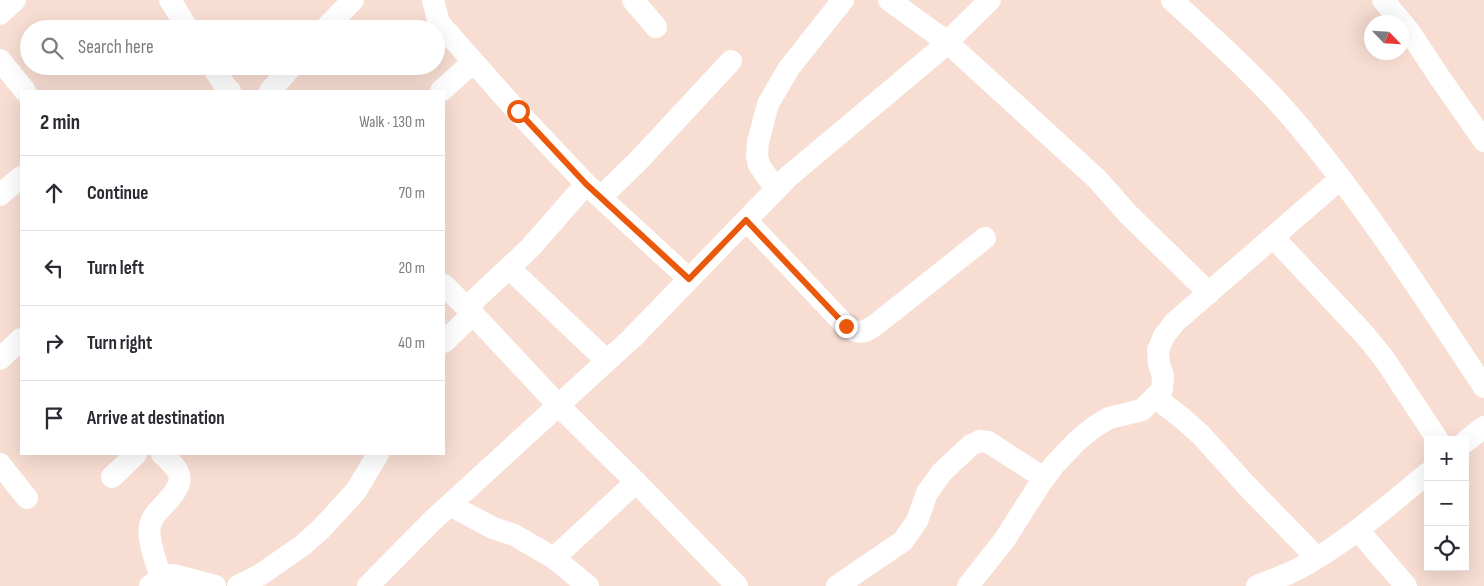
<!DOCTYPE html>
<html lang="en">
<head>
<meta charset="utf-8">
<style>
  :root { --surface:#fff; --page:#f2f2f3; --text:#2b2b33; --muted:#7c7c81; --line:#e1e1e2 }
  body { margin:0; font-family:"Sofia Sans Condensed",sans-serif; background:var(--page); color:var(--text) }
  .controls { position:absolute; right:15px; bottom:15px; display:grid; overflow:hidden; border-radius:0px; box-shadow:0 5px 20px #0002 }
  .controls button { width:45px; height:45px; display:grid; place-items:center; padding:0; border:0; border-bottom:1px solid var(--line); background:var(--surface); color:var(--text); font:25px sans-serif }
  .compass { position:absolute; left:1364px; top:15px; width:45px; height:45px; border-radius:50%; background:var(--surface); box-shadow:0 5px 20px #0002; rotate:115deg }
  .stop { position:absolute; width:15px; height:15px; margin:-11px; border:4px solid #ea580c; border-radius:50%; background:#fff }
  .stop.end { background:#ea580c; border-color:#fff; box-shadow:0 1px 5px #0008 }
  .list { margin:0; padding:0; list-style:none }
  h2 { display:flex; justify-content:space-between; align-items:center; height:65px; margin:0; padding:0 20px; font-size:21px }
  h2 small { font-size:16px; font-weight:400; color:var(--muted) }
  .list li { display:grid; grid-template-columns:32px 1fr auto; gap:15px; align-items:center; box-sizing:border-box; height:75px; padding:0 20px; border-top:1px solid var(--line) }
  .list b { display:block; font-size:19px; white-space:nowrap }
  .list em { font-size:16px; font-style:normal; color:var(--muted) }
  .icon { flex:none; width:28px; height:28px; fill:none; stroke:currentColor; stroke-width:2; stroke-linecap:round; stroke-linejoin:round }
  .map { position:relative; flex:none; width:1484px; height:586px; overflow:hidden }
  .search { position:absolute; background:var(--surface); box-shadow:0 5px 20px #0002; left:20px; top:20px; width:425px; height:55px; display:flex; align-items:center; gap:12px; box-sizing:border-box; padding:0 18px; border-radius:28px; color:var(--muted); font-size:19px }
  .panel { position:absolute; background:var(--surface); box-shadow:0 5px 20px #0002; left:20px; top:90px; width:425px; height:365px; border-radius:0px }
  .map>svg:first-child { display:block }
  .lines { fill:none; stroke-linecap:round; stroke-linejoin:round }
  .minor { stroke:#fff; stroke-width:22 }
  .route { stroke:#ea580c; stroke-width:6 }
</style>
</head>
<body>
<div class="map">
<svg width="1484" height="586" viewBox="0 0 1484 586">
  <rect width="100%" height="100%" fill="#f7ddd2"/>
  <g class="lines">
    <path class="minor" d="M170,0l18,29
      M433,0l6,23 78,88 69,73 103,95
      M633,0l23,27
      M889,0l58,42 150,137 31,35 81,79
      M1172,0c45,42 92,83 131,131 67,81 123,169 181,256
      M1383,0l26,31 31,47 44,63
      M0,14l15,-14
      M325,29l28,-29
      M0,60l25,31
      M212,66l14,21 4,4
      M270,91l22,-25
      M441,91l32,-29
      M776,189l-17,-24 -2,-9 1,-14 10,-38 21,-36 54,-68
      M0,195l21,-18
      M601,197l38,-37 92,-99
      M746,220l100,106c16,12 24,3 37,-7l102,-81
      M1273,237l92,98 20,25 53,80
      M509,268l98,93
      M444,285l29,29 85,91 78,77 101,104
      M467,307l63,-59 56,-64
      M444,342l29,-28
      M0,359l21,-20
      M1156,398l26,20 19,17 45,50 71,73
      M1465,442l19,-15
      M0,464l27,34
      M112,477l24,-23
      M450,505l43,23 21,7 40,23 34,28
      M1358,530l48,56
      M554,558l82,-76
      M161,578c-4,-15 -16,-42 -10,-56 2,-6 7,-11 11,-15 22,-24 25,-31 0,-53
      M150,586l11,-8 12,-3 42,11
      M238,586l22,-11 43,-30 18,-16 35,-38 22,-37
      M368,586l64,-65 200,-183 157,-162 148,-124 53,-52
      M837,586l66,-45 14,-20 10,-28 15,-21 29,-27 9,-4 8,1 56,36
      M968,586l37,-47 35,-55 15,-20 22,-23 17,-14 15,-9 33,-8 20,-20 1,-14 -4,-12 -1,-14 6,-14 11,-14 165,-143
      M1257,586c13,-5 26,-10 39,-16 48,-25 90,-63 132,-97"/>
  </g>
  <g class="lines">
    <path class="route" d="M518,111l68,73 103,95 57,-59 100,106"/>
  </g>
</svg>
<div class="controls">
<button>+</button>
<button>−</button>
<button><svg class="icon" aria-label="locate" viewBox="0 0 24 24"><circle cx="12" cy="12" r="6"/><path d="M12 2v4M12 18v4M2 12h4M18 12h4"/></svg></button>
</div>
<svg class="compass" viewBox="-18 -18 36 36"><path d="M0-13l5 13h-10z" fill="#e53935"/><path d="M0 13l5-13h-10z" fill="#7c7c81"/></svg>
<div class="stop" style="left:518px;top:111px"></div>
<div class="stop end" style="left:846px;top:326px"></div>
<div class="search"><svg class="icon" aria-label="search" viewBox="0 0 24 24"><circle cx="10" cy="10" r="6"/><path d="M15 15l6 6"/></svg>Search here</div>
<section class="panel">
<h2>2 min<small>Walk · 130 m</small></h2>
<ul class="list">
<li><svg class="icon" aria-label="ahead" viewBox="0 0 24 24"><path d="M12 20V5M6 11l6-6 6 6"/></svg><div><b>Continue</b></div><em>70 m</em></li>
<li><svg class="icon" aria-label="left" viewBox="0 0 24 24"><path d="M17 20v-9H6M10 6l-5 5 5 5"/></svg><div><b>Turn left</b></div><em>20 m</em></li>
<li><svg class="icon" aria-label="right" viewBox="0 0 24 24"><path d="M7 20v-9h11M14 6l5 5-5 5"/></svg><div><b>Turn right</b></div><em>40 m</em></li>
<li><svg class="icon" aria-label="arrive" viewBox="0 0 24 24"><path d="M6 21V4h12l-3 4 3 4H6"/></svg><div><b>Arrive at destination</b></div></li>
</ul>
</section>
</div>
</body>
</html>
